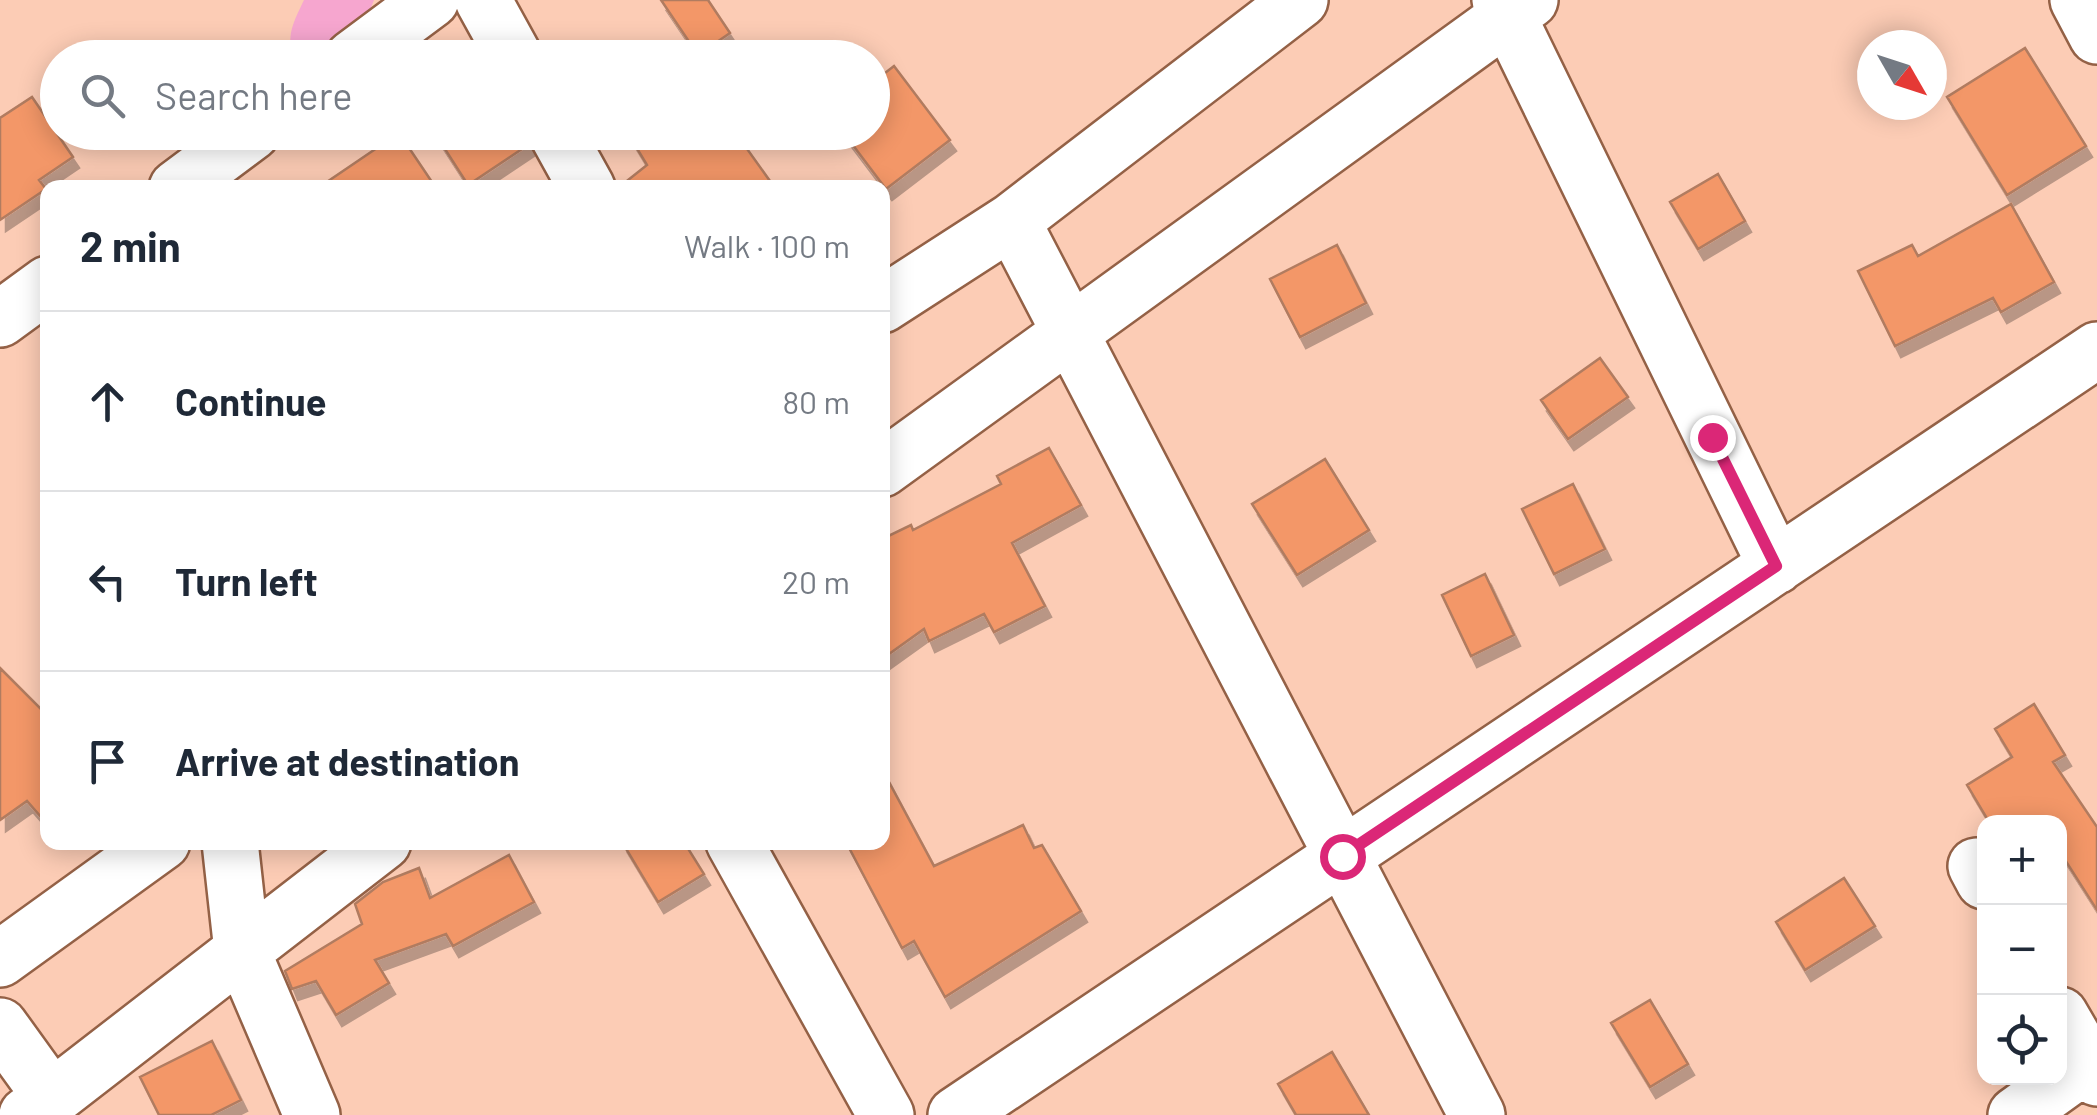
<!DOCTYPE html>
<html lang="en">
<head>
<meta charset="utf-8">
<style>
  :root { --surface:#fff; --page:#f2f2f3; --text:#1f2937; --muted:#747a83; --line:#e0e1e3 }
  body { margin:0; font-family:Barlow,sans-serif; background:var(--page); color:var(--text) }
  .controls { position:absolute; right:30px; bottom:30px; display:grid; overflow:hidden; border-radius:20px; box-shadow:0 5px 25px #0003 }
  .controls button { width:90px; height:90px; display:grid; place-items:center; padding:0; border:0; border-bottom:2px solid var(--line); background:var(--surface); color:var(--text); font:50px sans-serif }
  .compass { position:absolute; left:1857px; top:30px; width:90px; height:90px; border-radius:50%; background:var(--surface); box-shadow:0 5px 25px #0003; rotate:129deg }
  .stop { position:absolute; width:30px; height:30px; margin:-22px; border:8px solid #db2777; border-radius:50%; background:#fff }
  .stop.end { background:#db2777; border-color:#fff; box-shadow:0 2px 10px #0008 }
  .list { margin:0; padding:0; list-style:none }
  h2 { display:flex; justify-content:space-between; align-items:center; height:130px; margin:0; padding:0 40px; font-size:42px }
  h2 small { font-size:32px; font-weight:400; color:var(--muted) }
  .list li { display:grid; grid-template-columns:65px 1fr auto; gap:30px; align-items:center; box-sizing:border-box; height:180px; padding:0 40px; border-top:2px solid var(--line) }
  .list b { display:block; font-size:38px; white-space:nowrap }
  .list em { font-size:32px; font-style:normal; color:var(--muted) }
  .icon { flex:none; width:55px; height:55px; fill:none; stroke:currentColor; stroke-width:2; stroke-linecap:round; stroke-linejoin:round }
  .map { position:relative; flex:none; width:2097px; height:1115px; overflow:hidden }
  .search { position:absolute; background:var(--surface); box-shadow:0 5px 25px #0003; left:40px; top:40px; width:850px; height:110px; display:flex; align-items:center; gap:25px; box-sizing:border-box; padding:0 35px; border-radius:55px; color:var(--muted); font-size:38px }
  .panel { position:absolute; background:var(--surface); box-shadow:0 5px 25px #0003; left:40px; top:180px; width:850px; height:670px; border-radius:20px }
  .map>svg:first-child { display:block }
  .green { fill:#f6a6cf }
  .building { fill:#f39767; stroke:#b17b60; stroke-width:2.5; filter:url(#shadow) }
  .lines { fill:none; stroke-linecap:round; stroke-linejoin:round }
  .minor-casing { stroke:#946146; stroke-width:60 }
  .minor { stroke:#fff; stroke-width:55 }
  .route { stroke:#db2777; stroke-width:12 }
</style>
</head>
<body>
<div class="map">
<svg width="2097" height="1115" viewBox="0 0 2097 1115">
  <defs>
    <filter id="shadow"><feDropShadow dx="6" dy="11" stdDeviation="0" flood-color="#0004"/></filter>
  </defs>
  <rect width="100%" height="100%" fill="#fcccb5"/>
  <path class="green" d="M304,0h70l-11,28 -23,29h-45c-11,-19 0,-38 9,-57z"/>
  <path class="building" d="M661,0h47l22,33 -32,22z
    M2025,48l61,98 -79,49 -60,-98z
    M894,66l56,74 -64,49 -43,-57h29v-49z
    M32,97l41,60 -34,23 7,9 -46,31v-102z
    M434,132h91l3,13 -60,40z
    M627,132h108l40,56h-157l29,-23z
    M399,133l37,55h-118z
    M1718,174l27,47 -47,28 -28,-47z
    M2011,204l43,78 -53,30 -8,-14 -98,48 -37,-75 54,-26 6,11z
    M1337,245l29,58 -66,34 -30,-58z
    M1600,358l28,39 -60,42 -27,-39z
    M1049,448l32,57 -69,38 33,63 -51,26 -10,-18 -55,27 -5,-12 -42,30v-120l29,-14 2,5 88,-46 -4,-8z
    M1325,459l44,71 -72,45 -45,-71z
    M1573,484l32,65 -51,25 -32,-65z
    M1485,574l29,61 -43,21 -29,-61z
    M0,668l48,48v109l-21,-24 -27,19z
    M2034,704l31,51 -12,7 44,65v83l-37,-58v-30h-71l-22,-37 45,-28 -17,-28z
    M882,769l52,97 89,-41 11,23 8,-3 39,66 -136,86 -31,-56 -12,7 -56,-106h36z
    M622,842h62l20,32 -46,28z
    M509,855l25,47 -81,44 -7,-12 -71,26 14,23 -53,32 -20,-34 -24,8 -7,-18 77,-47 -7,-20 28,-22 36,-14 11,30z
    M1844,878l31,48 -70,44 -29,-48z
    M1650,1000l38,64 -38,23 -39,-64z
    M212,1041l29,59 -30,15h-52l-19,-38z
    M1332,1052l37,63h-73l-18,-31z"/>
  <g class="lines">
    <defs>
      <path id="minor" d="M483,0l32,58
        M1500,0l276,566
        M2078,0l19,36
        M353,58l78,-58
        M556,132l31,56
        M177,188l75,-56
        M1012,221l465,894
        M882,305l130,-84 288,-221
        M0,319l48,-35
        M882,469l648,-469
        M734,842l152,273
        M1976,866l8,15
        M0,959l162,-117
        M2060,1015l37,63
        M0,1026l52,72 -25,17
        M52,1098l190,-147 -12,-109
        M312,1115l-70,-164 141,-109
        M956,1115l1141,-765
        M2016,1115l81,-58"/>
    </defs>
    <use href="#minor" class="minor-casing"/>
    <use href="#minor" class="minor"/>
  </g>
  <g class="lines">
    <path class="route" d="M1342,856l434,-290 -64,-129"/>
  </g>
</svg>
<div class="controls">
<button>+</button>
<button>−</button>
<button><svg class="icon" aria-label="locate" viewBox="0 0 24 24"><circle cx="12" cy="12" r="6"/><path d="M12 2v4M12 18v4M2 12h4M18 12h4"/></svg></button>
</div>
<svg class="compass" viewBox="-18 -18 36 36"><path d="M0-13l5 13h-10z" fill="#e53935"/><path d="M0 13l5-13h-10z" fill="#747a83"/></svg>
<div class="stop" style="left:1342px;top:856px"></div>
<div class="stop end" style="left:1712px;top:437px"></div>
<div class="search"><svg class="icon" aria-label="search" viewBox="0 0 24 24"><circle cx="10" cy="10" r="6"/><path d="M15 15l6 6"/></svg>Search here</div>
<section class="panel">
<h2>2 min<small>Walk · 100 m</small></h2>
<ul class="list">
<li><svg class="icon" aria-label="ahead" viewBox="0 0 24 24"><path d="M12 20V5M6 11l6-6 6 6"/></svg><div><b>Continue</b></div><em>80 m</em></li>
<li><svg class="icon" aria-label="left" viewBox="0 0 24 24"><path d="M17 20v-9H6M10 6l-5 5 5 5"/></svg><div><b>Turn left</b></div><em>20 m</em></li>
<li><svg class="icon" aria-label="arrive" viewBox="0 0 24 24"><path d="M6 21V4h12l-3 4 3 4H6"/></svg><div><b>Arrive at destination</b></div></li>
</ul>
</section>
</div>
</body>
</html>
